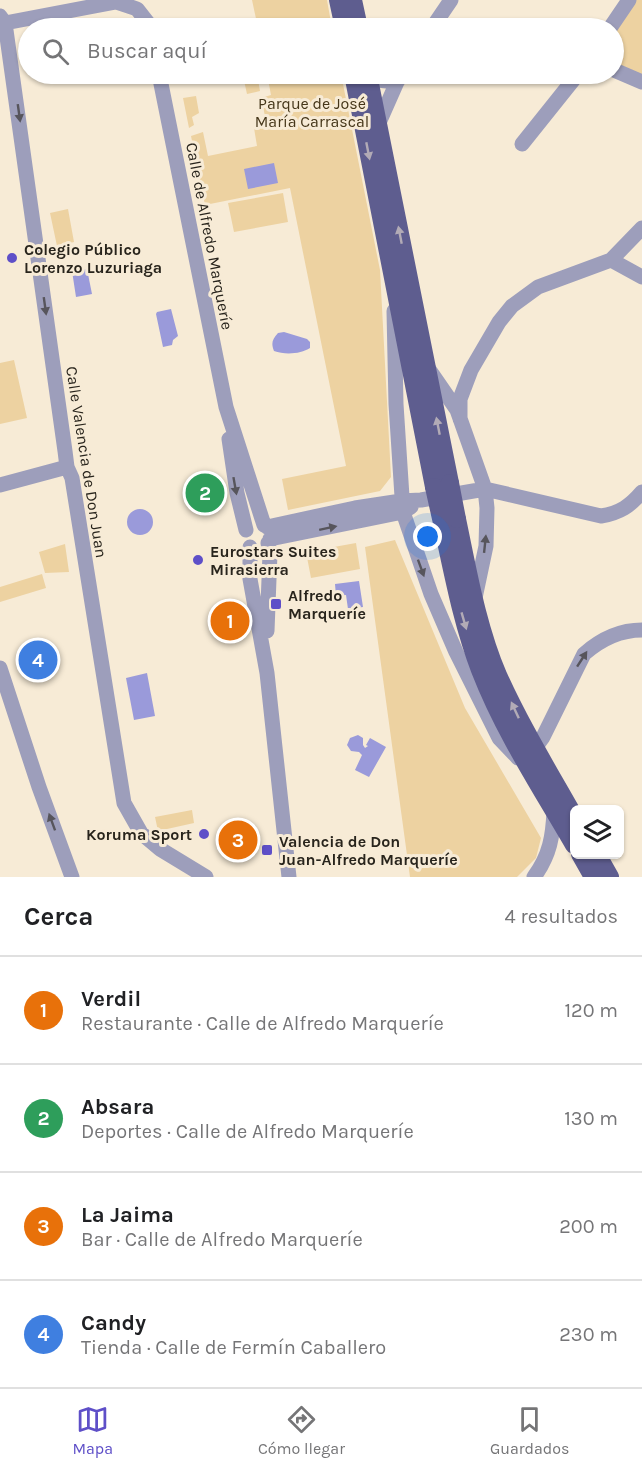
<!DOCTYPE html>
<html lang="es">
<head>
<meta charset="utf-8">
<style>
  :root { --surface:#fff; --page:#f2f2f2; --text:#202124; --muted:#757577; --line:#e0e0e0; --accent:#5e4fc8 }
  body { margin:0; font-family:Karla,sans-serif; background:var(--page); color:var(--text) }
  .controls { position:absolute; right:18px; bottom:18px; display:grid; overflow:hidden; border-radius:9px; box-shadow:0 2px 4px #0004 }
  .controls button { width:54px; height:54px; display:grid; place-items:center; padding:0; border:0; border-bottom:2px solid var(--line); background:var(--surface); color:var(--text); font:30px sans-serif }
  .you { position:absolute; left:428px; top:537px; width:21px; height:21px; margin:-15px; border:4px solid #fff; border-radius:50%; background:#1a73e8; box-shadow:0 0 0 9px #1a73e833 }
  .badge { display:grid; place-items:center; width:39px; height:39px; border-radius:50%; background:var(--accent); color:#fff; font-size:20px; font-weight:700 }
  .pin { position:absolute; translate:-50% -50%; border:3px solid #fff; box-shadow:0 2px 6px #0006 }
  .list { margin:0; padding:0; list-style:none }
  h2 { display:flex; justify-content:space-between; align-items:center; height:78px; margin:0; padding:0 24px; font-size:26px }
  h2 small { font-size:20px; font-weight:400; color:var(--muted) }
  .list li { display:grid; grid-template-columns:39px 1fr auto; gap:18px; align-items:center; box-sizing:border-box; height:108px; padding:0 24px; border-top:2px solid var(--line) }
  .list b { display:block; font-size:22px; white-space:nowrap }
  .list p { margin:0; font-size:20px; white-space:nowrap; color:var(--muted) }
  .list em { font-size:20px; font-style:normal; color:var(--muted) }
  .icon { flex:none; width:33px; height:33px; fill:none; stroke:currentColor; stroke-width:2; stroke-linecap:round; stroke-linejoin:round }
  .map { position:relative; flex:none; width:642px; height:877px; overflow:hidden }
  .search { position:absolute; background:var(--surface); box-shadow:0 2px 4px #0004; left:18px; right:18px; top:18px; height:66px; display:flex; align-items:center; gap:15px; box-sizing:border-box; padding:0 21px; border-radius:33px; color:var(--muted); font-size:22px }
  .sheet { height:510px; background:var(--surface) }
  nav { display:flex; justify-content:space-around; align-items:center; box-sizing:border-box; height:84px; border-top:2px solid var(--line); background:var(--surface); font-size:16px; color:var(--muted) }
  nav a { display:grid; justify-items:center; gap:3px }
  nav .on { color:var(--accent) }
  .map>svg:first-child { display:block }
  .green { fill:#edd2a1 }
  .water { fill:#9a9ada }
  .lines { fill:none; stroke-linecap:round; stroke-linejoin:round }
  .minor { stroke:#9d9ebb; stroke-width:15 }
  .major { stroke:#5e5d8f; stroke-width:18 }
  .major-bridge { stroke:#5e5d8f; stroke-width:18 }
  .oneway { fill:#57555c }
  .oneway2 { fill:#b2abb6 }
  .poi-dot { fill:#5e4fc8; stroke:#f7ebd6; stroke-width:2 }
  .labels { text-anchor:middle; stroke-width:6; stroke-linejoin:round; paint-order:stroke }
  .park-label { font-size:16px; fill:#453619; stroke:#f7ebd6 }
  .street-label { font-size:16px; fill:#28241c; stroke:#f7ebd6 }
  .poi-label { font-size:16px; font-weight:bold; fill:#28241c; stroke:#f7ebd6; text-anchor:start }
</style>
</head>
<body>
<div class="map">
<svg width="642" height="877" viewBox="0 0 642 877">
  <rect width="100%" height="100%" fill="#f7ebd6"/>
  <path class="green" d="M252,0h75l5,28h-74z
    M635,0h7v78l-28,-13v-33z
    M237,74h20l3,17 -13,3 -4,-18 -5,1z
    M267,74h74l39,196 11,207 -11,14 -92,19 -6,-31 64,-13 -56,-278 -85,17 -14,-69 12,-4 5,24 49,-10 -3,-18 13,-3 -6,-27 10,-3z
    M196,96l3,17 -7,4 2,8 -5,3 -6,-30z
    M283,193l5,29 -54,10 -6,-29z
    M68,209l6,33 -17,4 -7,-33z
    M14,360l13,58 -27,6v-61z
    M395,540l70,168 76,130 -5,20 -19,19h-107l-45,-330z
    M356,543l4,26 -49,9 -5,-26z
    M65,544l4,28 -24,1 -6,-21z
    M42,574l4,14 -46,14v-15z
    M192,810l2,13 -36,8 -3,-14z"/>
  <path class="water" d="M274,163l4,20 -30,6 -4,-20z
    M87,269l5,25 -16,3 -4,-26z
    M171,309l7,27 -5,4 -1,5 -9,2 -7,-33 1,-2z
    M284,332l23,7 3,3v6c-9,6 -25,7 -36,3 -3,-8 -2,-11 4,-18z
    M127 522a13 13 0 1 1 26 0a13 13 0 1 1-26 0Z
    M359,581l4,26 -15,2 -2,-14 -10,1 -1,-12z
    M147,673l8,43 -21,4 -8,-42z
    M358,735l5,3v7l2,3 3,-2 -2,-1 4,-7 16,9 -17,30 -14,-7 7,-15 -3,-3 -8,-1 -4,-6 3,-7z"/>
  <g class="lines">
    <path class="minor" d="M0,16l5,7 60,428 2,16 5,11 52,325 17,30 19,16 46,28
      M5,23l111,-21 21,7 11,14 1,5
      M432,28l19,-28
      M610,28l19,-28
      M614,70l28,12
      M159,74l67,333 38,118
      M368,74l9,6 20,2
      M378,125l19,-43 5,-8
      M522,144l56,-70
      M611,260l31,17
      M394,311l2,93 7,108 28,82 25,58 43,86 19,20
      M428,368l29,42 28,79 2,19 -1,38 -11,52
      M460,419v-20l11,-29 28,-48 13,-16 26,-19 73,-27 31,-32
      M229,439l8,54 9,37
      M0,485l67,-18
      M267,527l88,-19 46,-7 20,-1 64,-11 116,27c19,-3 29,-10 41,-24
      M270,539l133,-27 8,-5
      M250,547v32l17,94 22,204
      M267,631l3,-78 -2,-10
      M0,668l39,119 33,90
      M535,748l8,-11 41,-83c17,-15 35,-24 58,-24
      M534,877c16,-22 19,-41 20,-67"/>
    <path class="major" d="M338,0l6,28
      M353,0l6,28
      M353,74l81,413
      M368,74l82,409
      M457,519c11,52 20,107 41,156 22,49 50,95 76,141
      M442,523c11,50 20,100 38,147 24,62 61,118 94,175
      M580,854l13,23
      M597,854l13,23"/>
    <path class="major-bridge" d="M450,483l7,36
      M434,487l8,36"/>
  </g>
  <defs><path id="oneway-solid" d="M-6-.8H1V-3.2L6.5 0L1 3.2V.8H-6Z" transform="scale(1.5)"/></defs>
  <g class="oneway">
    <use href="#oneway-solid" transform="translate(19 113) rotate(82)"/>
    <use href="#oneway-solid" transform="translate(45 306) rotate(82)"/>
    <use href="#oneway-solid" transform="translate(235 486) rotate(80)"/>
    <use href="#oneway-solid" transform="translate(328 528) rotate(-12)"/>
    <use href="#oneway-solid" transform="translate(485 544) rotate(-84)"/>
    <use href="#oneway-solid" transform="translate(421 568) rotate(70)"/>
    <use href="#oneway-solid" transform="translate(582 659) rotate(-57)"/>
    <use href="#oneway-solid" transform="translate(52 822) rotate(-110)"/>
  </g>
  <g class="oneway2">
    <use href="#oneway-solid" transform="translate(368 151) rotate(79)"/>
    <use href="#oneway-solid" transform="translate(400 235) rotate(-101)"/>
    <use href="#oneway-solid" transform="translate(438 426) rotate(-101)"/>
    <use href="#oneway-solid" transform="translate(464 621) rotate(74)"/>
    <use href="#oneway-solid" transform="translate(515 710) rotate(-115)"/>
  </g>
  <g class="poi-dot">
    <circle cx="12" cy="258" r="6"/>
    <circle cx="198" cy="560" r="6"/>
    <rect x="270" y="598" width="12" height="12" rx="3"/>
    <circle cx="204" cy="834" r="6"/>
    <rect x="261" y="844" width="12" height="12" rx="3"/>
  </g>
  <g class="labels">
    <g class="park-label">
      <text x="312" y="109">Parque de José<tspan x="312" dy="18">María Carrascal</tspan></text>
    </g>
    <g class="street-label">
      <text transform="translate(210 236) rotate(79)" y="6">Calle de Alfredo Marqueríe</text>
      <text transform="translate(87 462) rotate(81)" y="6">Calle Valencia de Don Juan</text>
    </g>
    <g class="poi-label">
      <text x="24" y="255">Colegio Público<tspan x="24" dy="18">Lorenzo Luzuriaga</tspan></text>
      <text x="210" y="557">Eurostars Suites<tspan x="210" dy="18">Mirasierra</tspan></text>
      <text x="288" y="601">Alfredo<tspan x="288" dy="18">Marqueríe</tspan></text>
      <text x="192" y="840" text-anchor="end">Koruma Sport</text>
      <text x="279" y="847">Valencia de Don<tspan x="279" dy="18">Juan-Alfredo Marqueríe</tspan></text>
    </g>
  </g>
</svg>
<div class="controls">
<button><svg class="icon" aria-label="layers" viewBox="0 0 24 24"><path d="M12 4l9 5-9 5-9-5zM3 14l9 5 9-5"/></svg></button>
</div>
<div class="you"></div>
<div class="pin badge" style="left:230px;top:621px;background:#e8710a">1</div>
<div class="pin badge" style="left:205px;top:493px;background:#2e9e5b">2</div>
<div class="pin badge" style="left:238px;top:840px;background:#e8710a">3</div>
<div class="pin badge" style="left:38px;top:660px;background:#3f7fe0">4</div>
<div class="search"><svg class="icon" aria-label="search" viewBox="0 0 24 24"><circle cx="10" cy="10" r="6"/><path d="M15 15l6 6"/></svg>Buscar aquí</div>
</div>
<section class="sheet">
<h2>Cerca<small>4 resultados</small></h2>
<ul class="list">
<li><span class="badge" style="background:#e8710a">1</span><div><b>Verdil</b><p>Restaurante · Calle de Alfredo Marqueríe</p></div><em>120 m</em></li>
<li><span class="badge" style="background:#2e9e5b">2</span><div><b>Absara</b><p>Deportes · Calle de Alfredo Marqueríe</p></div><em>130 m</em></li>
<li><span class="badge" style="background:#e8710a">3</span><div><b>La Jaima</b><p>Bar · Calle de Alfredo Marqueríe</p></div><em>200 m</em></li>
<li><span class="badge" style="background:#3f7fe0">4</span><div><b>Candy</b><p>Tienda · Calle de Fermín Caballero</p></div><em>230 m</em></li>
</ul>
</section>
<nav>
<a class="on"><svg class="icon" aria-label="map" viewBox="0 0 24 24"><path d="M3 6l6-2 6 2 6-2v14l-6 2-6-2-6 2zM9 4v14M15 6v14"/></svg>Mapa</a>
<a><svg class="icon" aria-label="directions" viewBox="0 0 24 24"><path d="M12 3l9 9-9 9-9-9zM9 14v-3h6M13 9l2 2-2 2"/></svg>Cómo llegar</a>
<a><svg class="icon" aria-label="saved" viewBox="0 0 24 24"><path d="M7 4h10v16l-5-4-5 4z"/></svg>Guardados</a>
</nav>
</body>
</html>
